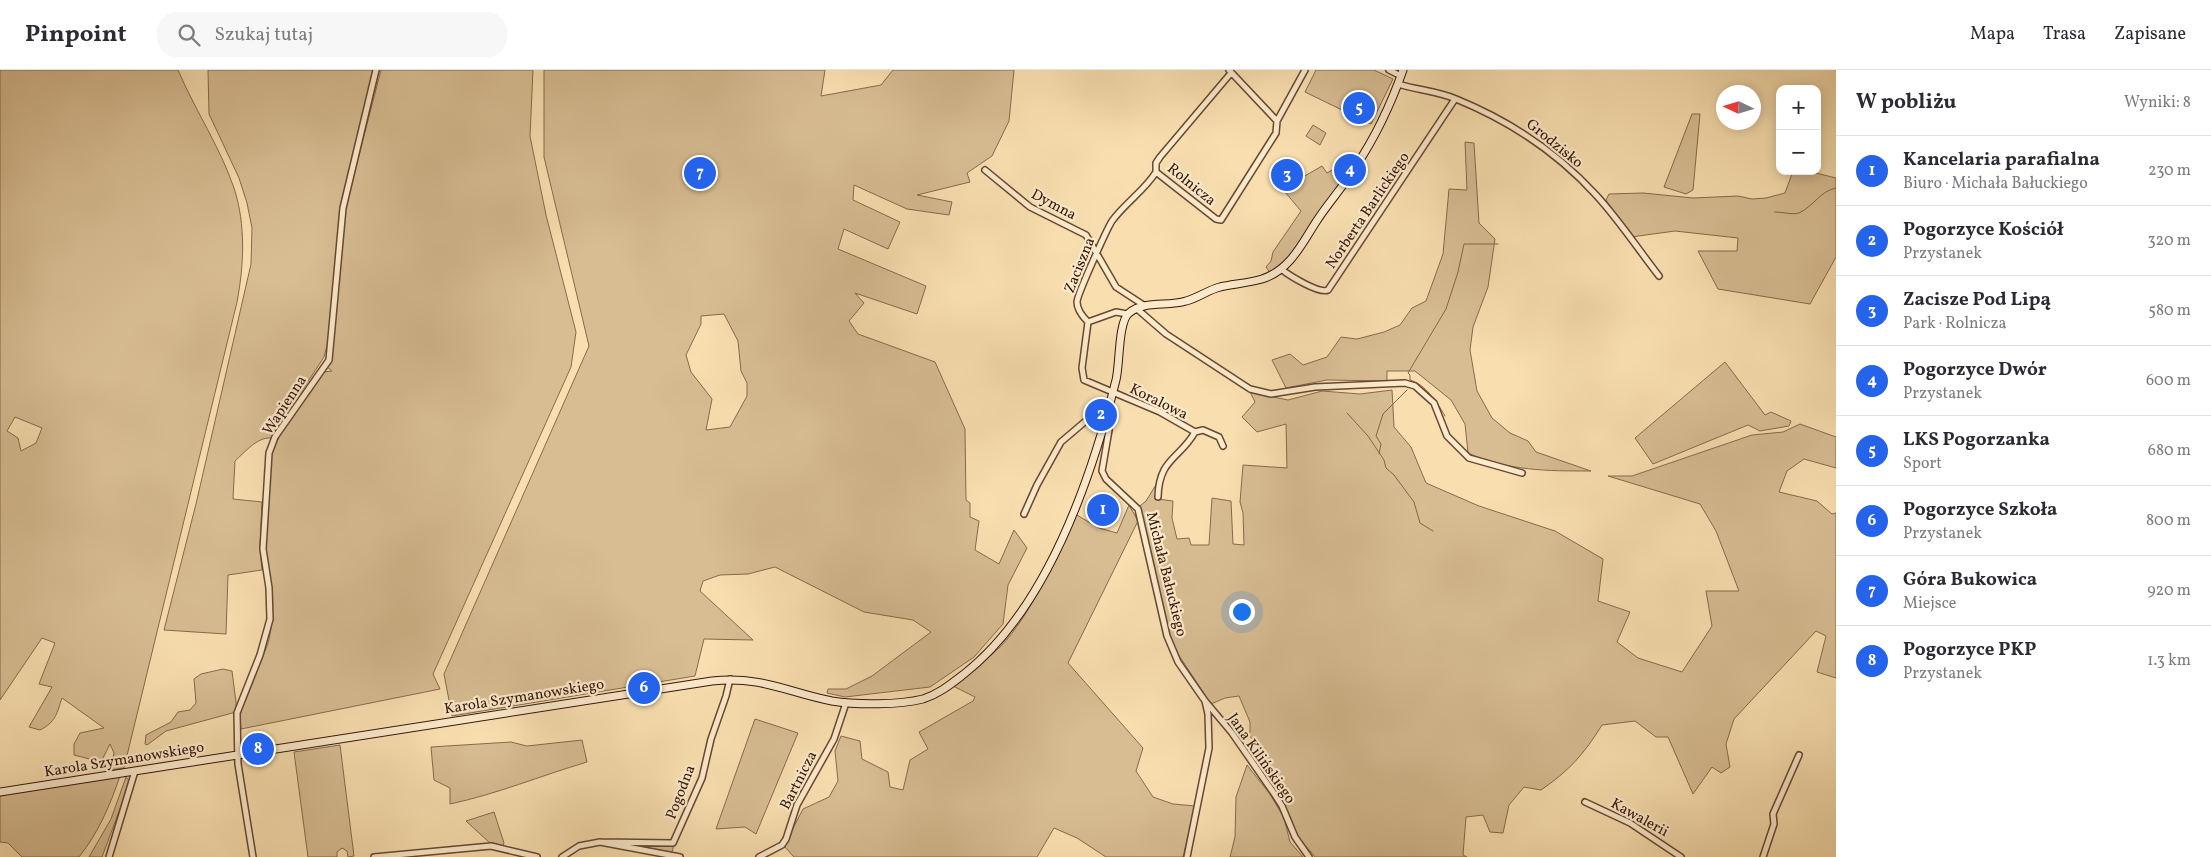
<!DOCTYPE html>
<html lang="pl">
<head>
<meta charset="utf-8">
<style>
  :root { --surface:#fff; --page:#f7f7f7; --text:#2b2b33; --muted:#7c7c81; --line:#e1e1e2; --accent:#2563eb }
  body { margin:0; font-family:Vollkorn,serif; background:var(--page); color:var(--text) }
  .controls { position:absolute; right:15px; top:15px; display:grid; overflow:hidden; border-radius:10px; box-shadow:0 2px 12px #0003 }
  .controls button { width:45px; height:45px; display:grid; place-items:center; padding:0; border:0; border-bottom:1px solid var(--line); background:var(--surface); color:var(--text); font:25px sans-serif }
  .compass { position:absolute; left:1716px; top:15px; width:45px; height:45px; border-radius:50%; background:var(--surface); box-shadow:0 2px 12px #0003; rotate:274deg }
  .you { position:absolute; left:1241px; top:541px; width:18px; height:18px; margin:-12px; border:4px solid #fff; border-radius:50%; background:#1a73e8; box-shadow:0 0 0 8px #1a73e833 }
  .badge { display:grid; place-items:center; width:32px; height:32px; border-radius:50%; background:var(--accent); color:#fff; font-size:16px; font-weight:700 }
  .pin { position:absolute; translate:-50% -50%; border:2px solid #fff; box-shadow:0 1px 5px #0006 }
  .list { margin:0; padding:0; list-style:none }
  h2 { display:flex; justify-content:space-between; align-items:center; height:65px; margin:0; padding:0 20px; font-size:21px }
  h2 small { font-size:16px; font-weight:400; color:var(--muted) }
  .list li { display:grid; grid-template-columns:32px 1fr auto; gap:15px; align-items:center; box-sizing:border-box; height:70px; padding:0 20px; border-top:1px solid var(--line) }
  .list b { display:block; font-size:19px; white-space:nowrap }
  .list p { margin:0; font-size:16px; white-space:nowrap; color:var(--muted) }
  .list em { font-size:16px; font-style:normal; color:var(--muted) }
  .icon { flex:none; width:28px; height:28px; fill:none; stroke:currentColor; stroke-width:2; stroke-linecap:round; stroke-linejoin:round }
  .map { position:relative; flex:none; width:1836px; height:787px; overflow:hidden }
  header { display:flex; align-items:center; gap:30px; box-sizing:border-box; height:70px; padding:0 25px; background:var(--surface); border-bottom:1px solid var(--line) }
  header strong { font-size:24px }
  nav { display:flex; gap:28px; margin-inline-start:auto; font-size:18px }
  .search { width:350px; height:45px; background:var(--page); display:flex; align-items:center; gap:12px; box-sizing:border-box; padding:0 18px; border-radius:20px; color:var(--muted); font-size:19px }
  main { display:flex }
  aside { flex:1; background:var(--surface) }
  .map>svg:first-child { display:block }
  .green { fill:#d8bd93; stroke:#876a4c; fill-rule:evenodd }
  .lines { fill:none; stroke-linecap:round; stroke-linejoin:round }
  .stream { stroke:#836649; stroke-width:1 }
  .street-casing { stroke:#674830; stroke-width:8 }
  .secondary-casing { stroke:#361606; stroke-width:9 }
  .street { stroke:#fbeacc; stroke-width:5 }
  .secondary { stroke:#fbeacc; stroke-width:7 }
  .labels { text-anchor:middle; stroke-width:4.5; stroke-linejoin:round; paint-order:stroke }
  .street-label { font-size:15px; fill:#361606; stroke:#fbeacc }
</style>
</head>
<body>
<header>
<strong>Pinpoint</strong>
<div class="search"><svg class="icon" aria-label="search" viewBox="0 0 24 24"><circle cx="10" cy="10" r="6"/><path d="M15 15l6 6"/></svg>Szukaj tutaj</div>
<nav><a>Mapa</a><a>Trasa</a><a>Zapisane</a></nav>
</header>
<main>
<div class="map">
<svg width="1836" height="787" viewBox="0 0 1836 787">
  <rect width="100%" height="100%" fill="#f9dfb0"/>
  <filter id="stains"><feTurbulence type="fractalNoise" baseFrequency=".004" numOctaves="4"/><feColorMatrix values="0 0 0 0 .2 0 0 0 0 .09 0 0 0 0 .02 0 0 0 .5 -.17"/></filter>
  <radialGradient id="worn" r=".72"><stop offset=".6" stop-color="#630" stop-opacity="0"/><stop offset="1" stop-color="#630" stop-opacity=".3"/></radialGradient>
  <path class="green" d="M0,0h178c17,40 42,77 56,118 12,37 10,77 3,114l-113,466 -14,2 4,-17 -4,-9 -9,18 -27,-7v-11l6,-11 24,-5 -42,-30c-5,15 -6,24 -22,32l-11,-3 23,-40 -13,-3 16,-41 -13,-5 -42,62zM15,347l27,11 -6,15 -15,8 -3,-13 -11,-7z
    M208,0h166l-34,137 -11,131 -5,19 -53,81c-14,-1 -26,14 -36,23l-2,38 29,3 -2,47 2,21 -34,5 -2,59 -62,-4 32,-126 55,-240 1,-36 -5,-25 -8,-25 -30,-64z
    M381,0h152l-3,66 16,79 30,117 -5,35 -138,307 7,15 -199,40c-5,-35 17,-55 27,-86 9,-32 0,-62 -3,-95 -2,-31 4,-64 7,-95 11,-29 32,-56 52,-81l8,-1 -5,-4 6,-19 12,-139z
    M544,0h281l-4,26 60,-11 12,-15h121l-5,51 -17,35 -25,17 3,9 -53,13 35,7 -3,13 -42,-6 -53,-24 -1,15 47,22 -12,27 -44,-20 -6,20 88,37 -9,28 -62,-21 9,10 -15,18 9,13 77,28 30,67 1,71 4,3v14l9,4 -4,29 24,14 15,-34 13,18 -19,37 -5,39 -29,33 -44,30 -85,10 -18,-4 1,-4h18l26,-13 59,-44 -18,-12 -49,-8 -89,-45 -27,7 -28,1 -17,6 -3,10 53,49 -49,-1 -9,37 -243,40 -8,-42 145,-328 -45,-189zM724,244l14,27 3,30 6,12v13l-17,31 -24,3 6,-31 -21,-27 -5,-17 15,-31v-8z
    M1316,0h58l19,9 -22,45 -66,-32z
    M1692,44h8l-7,76 -7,4 -22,-7z
    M1313,55l13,8 -6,12 -14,-9z
    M1465,72l9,1 5,80 16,16 -7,48 -15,40 -3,23 7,41 15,27 18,15 18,8 8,11 55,19c-43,0 -83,0 -123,-18l-3,-29 -14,-24 -36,-29h-28v10l-60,-1 -41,8 -14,-28 18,-6 13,11 24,-8 14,-20 16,2 27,-7 16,-7 12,-17 14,-7 17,-47 6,-65 18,1z
    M1288,94l8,5 -10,17 -8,-4z
    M1322,96l5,7 12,-7 4,6 -1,10 -55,78 -17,13 -4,-6 5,-6 2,-9 28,-41 -16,-19 18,-15z
    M1793,101h15l28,7v79l-26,47 -92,-15 -20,-38h39l1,-13 -63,-7 -44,6 -25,-37 3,-6 34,-1 50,5 45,-2 14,3 14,-1 19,-5z
    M1725,292l40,53 6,-3 20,9 -2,5 -29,5 -12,-6 -95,39 -18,-26z
    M1392,320l2,37 17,20 15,36 53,23 76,25 48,28 -5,42 32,11 -13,30 21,16 44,14 30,-46 -6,-35h33l-23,-60 -16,-27 -92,-28h24l120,-41 31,-3 17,-8 36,13v31l-32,-9 -17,12 -8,21 38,9 15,13 4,-1v165l-19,-6 9,-36 -10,-5 -82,88 -8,25 4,23 -9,6 -9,-6 -19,27 -25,-57h-12l-21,-16 -33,4c-18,29 -33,46 -61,65l-17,-3 -15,18 -6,28 -13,-1 -7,-17 -17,2 -3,38 4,2h-152l-20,-24 -11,-29 -24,-35 -2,-8 7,-11 -18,-16 3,-2v-10l-11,-26 -14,2 -14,6 -37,-56 -8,-25 -26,-117 6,-5 11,-18v16l16,2 -1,17 5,21 12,-1 2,7h18l3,-47 19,3 2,43 11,1 -1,-32 -3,-11 3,-37 44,3 -1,-44 -29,8 -15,-15 13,-15 -5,-10 38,8 34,-9 38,3z
    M1129,435l9,16 -70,142 75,85 -7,23 17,26 20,7 22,2 -12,51h-77l-29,-19 -23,-10 -17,29h-243l-10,-11 19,-37 26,-12 9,-16 -3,-30 6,-15 19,5 2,18 26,13 2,15 13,3 7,-30 18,-11 -9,-17 54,-31 2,-4 -22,-11c15,-13 33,-25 47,-39 33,-34 55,-90 75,-133l24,14 18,5z
    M223,599l9,2 4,31v10l-70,19 -19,14 -2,-1 1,-9 25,-13 7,-10 12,-2 6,-7 -2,-24 7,-5z
    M755,649l43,14 -42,101 -11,-7 -29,2z
    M582,670l5,22c-47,14 -90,32 -137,42v-16l-16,-8 -3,-33 80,-5 16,4z
    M340,675l14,111 -6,1 -1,-6 -5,-3 -5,4v5h-29l-14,-105z
    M1247,695l23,29 14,24 6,24 13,15h-73l5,-20 1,-40z
    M120,706c-10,29 -21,56 -41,81h-57l-14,-14 -8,-1v-47z
    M126,707l4,5 -28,75h-13l22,-38z
    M494,742l10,31 -1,3 -11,-1 -26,-24z
    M616,775h58l-2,7z"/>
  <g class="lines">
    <path class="stream" d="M1775,142c7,0 19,3 24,1 15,-7 21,-22 37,-25
      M1347,343l21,23 16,24 2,8 8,7 20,27 6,21 13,8
      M1445,346c-8,-14 -20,-32 -35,-36v-5l-2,-2 38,-64 12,-37 6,-28h34
      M1379,384l2,-10 -5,-8 7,-22 24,-24"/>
    <defs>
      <path id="street" d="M1229,0l48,51 28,-51
        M1389,0l12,6
        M1398,14c19,6 39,7 58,15 54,22 101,53 140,96 23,25 42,54 63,81
        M985,100l45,37 56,28 30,52 29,19
        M1156,102l60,47 5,1 55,-87 1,-12
        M1156,102v-9l4,-6 71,-84
        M1281,199c9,7 38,25 47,21l127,-191
        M1136,238l30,26 84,55 21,5 44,-7 90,-4 10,3 19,17 13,33 22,22 53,15
        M1088,252l-6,46 2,12 76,32 35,20c-15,27 -36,26 -37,65
        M1088,252c-5,-5 -11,-13 -11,-20 0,-7 30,-73 35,-81 13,-18 33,-31 44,-49
        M1088,252l28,-10 11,2
        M1104,354l3,1 2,5 -7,41 4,8 32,30 29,127 11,26 27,39 3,13 1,34 -22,109
        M1195,362l8,-2 16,7 4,9
        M1024,444l13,-29 24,-43 40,-34 7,1
        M1206,632l26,31 41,59 9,14 13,31 14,20
        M1585,732l45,21 51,34
        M600,772l73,1 29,-65 9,-39 15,-43 4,-17
        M109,787l26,-86
        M253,787l-15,-93 -1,-51 23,-58 10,-36 -1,-31 -6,-39 6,-96 6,-16 54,-77 14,-152 33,-138
        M374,787l117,-11 46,11
        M562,787l17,-11 21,-4 80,15
        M759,787l23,-12 4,-6 11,-34 37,-66 12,-36
        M1763,787l11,-33 -1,-10 26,-59"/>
      <path id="secondary" d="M0,722l712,-111c51,-5 74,11 120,20 24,4 67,4 91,-2 16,-5 28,-15 41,-25 83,-65 127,-194 152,-294 4,-16 2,-58 13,-67 16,-13 38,-6 57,-12 12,-3 22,-11 34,-14 14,-3 28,-4 42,-8 28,-9 39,-34 54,-57 12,-19 28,-36 40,-56 20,-30 35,-62 47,-96"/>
    </defs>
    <use href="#street" class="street-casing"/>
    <use href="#secondary" class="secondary-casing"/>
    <use href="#street" class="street"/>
    <use href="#secondary" class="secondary"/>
  </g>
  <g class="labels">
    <g class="street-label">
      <text transform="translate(1555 73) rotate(39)" y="5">Grodzisko</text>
      <text transform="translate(1192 114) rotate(39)" y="5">Rolnicza</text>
      <text transform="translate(1054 134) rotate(28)" y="5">Dymna</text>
      <text transform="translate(1367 140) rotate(-56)" y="5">Norberta Barlickiego</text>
      <text transform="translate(1079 195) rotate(-68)" y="5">Zaciszna</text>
      <text transform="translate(1159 331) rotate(26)" y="5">Koralowa</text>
      <text transform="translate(284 335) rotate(-57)" y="5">Wapienna</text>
      <text transform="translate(1167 504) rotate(76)" y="5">Michała Bałuckiego</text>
      <text transform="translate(524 626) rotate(-9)" y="5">Karola Szymanowskiego</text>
      <text transform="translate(1262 688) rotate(55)" y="5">Jana Kilińskiego</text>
      <text transform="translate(124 689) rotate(-9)" y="5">Karola Szymanowskiego</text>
      <text transform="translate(798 710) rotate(-63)" y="5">Bartnicza</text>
      <text transform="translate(680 722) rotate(-69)" y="5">Pogodna</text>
      <text transform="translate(1640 747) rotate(29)" y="5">Kawalerii</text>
    </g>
  </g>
  <rect width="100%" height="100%" filter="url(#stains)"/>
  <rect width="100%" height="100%" fill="url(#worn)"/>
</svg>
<div class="controls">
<button>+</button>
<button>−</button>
</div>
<svg class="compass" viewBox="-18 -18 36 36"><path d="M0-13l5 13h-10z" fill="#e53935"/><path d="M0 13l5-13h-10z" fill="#7c7c81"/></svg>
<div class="you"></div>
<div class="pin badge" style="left:1103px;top:440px">1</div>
<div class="pin badge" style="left:1101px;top:345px">2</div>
<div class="pin badge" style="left:1287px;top:105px">3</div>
<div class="pin badge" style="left:1350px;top:100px">4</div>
<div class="pin badge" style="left:1359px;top:38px">5</div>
<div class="pin badge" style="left:644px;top:618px">6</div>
<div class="pin badge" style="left:700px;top:103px">7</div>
<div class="pin badge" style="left:258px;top:679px">8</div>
</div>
<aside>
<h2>W pobliżu<small>Wyniki: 8</small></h2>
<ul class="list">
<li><span class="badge">1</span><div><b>Kancelaria parafialna</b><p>Biuro · Michała Bałuckiego</p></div><em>230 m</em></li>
<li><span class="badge">2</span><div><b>Pogorzyce Kościół</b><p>Przystanek</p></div><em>320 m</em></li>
<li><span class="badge">3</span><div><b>Zacisze Pod Lipą</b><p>Park · Rolnicza</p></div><em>580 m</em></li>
<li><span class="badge">4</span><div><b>Pogorzyce Dwór</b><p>Przystanek</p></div><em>600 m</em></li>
<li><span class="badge">5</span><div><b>LKS Pogorzanka</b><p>Sport</p></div><em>680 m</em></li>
<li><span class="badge">6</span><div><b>Pogorzyce Szkoła</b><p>Przystanek</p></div><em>800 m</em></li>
<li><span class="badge">7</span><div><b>Góra Bukowica</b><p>Miejsce</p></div><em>920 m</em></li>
<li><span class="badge">8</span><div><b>Pogorzyce PKP</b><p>Przystanek</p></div><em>1.3 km</em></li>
</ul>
</aside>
</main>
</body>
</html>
